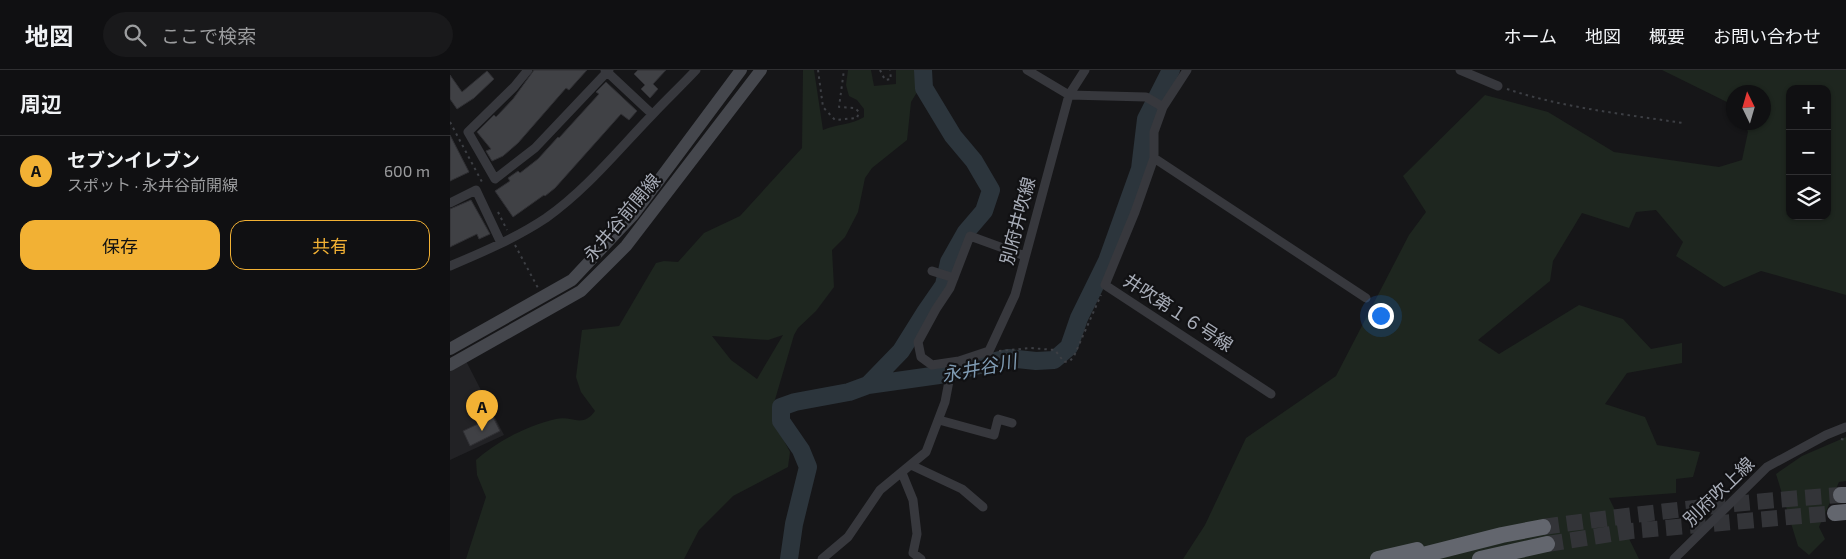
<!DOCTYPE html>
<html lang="ja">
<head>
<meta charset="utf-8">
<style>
  :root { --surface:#101012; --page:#19191b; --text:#f1f3f6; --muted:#9c9d9f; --line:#303032; --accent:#f2b134 }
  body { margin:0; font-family:"Exo 2","Noto Sans JP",sans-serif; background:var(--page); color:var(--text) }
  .controls { position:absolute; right:15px; top:15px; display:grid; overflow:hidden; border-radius:10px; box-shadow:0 1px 4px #0004 }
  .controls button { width:45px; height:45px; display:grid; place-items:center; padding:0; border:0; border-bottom:1px solid var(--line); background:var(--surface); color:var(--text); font:25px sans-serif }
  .compass { position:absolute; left:1276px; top:15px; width:45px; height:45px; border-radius:50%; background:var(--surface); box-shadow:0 1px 4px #0004; rotate:355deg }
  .you { position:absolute; left:930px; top:245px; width:18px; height:18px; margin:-12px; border:4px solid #fff; border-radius:50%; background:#1a73e8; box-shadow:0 0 0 8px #1a73e833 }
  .badge { display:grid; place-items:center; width:32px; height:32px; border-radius:50%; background:var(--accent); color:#111; font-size:16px; font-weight:700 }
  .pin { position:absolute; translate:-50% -41px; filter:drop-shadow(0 1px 2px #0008) }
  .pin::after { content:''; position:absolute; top:26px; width:18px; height:15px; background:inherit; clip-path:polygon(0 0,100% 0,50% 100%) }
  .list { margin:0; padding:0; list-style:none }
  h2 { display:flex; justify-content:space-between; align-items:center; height:65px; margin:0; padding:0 20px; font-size:21px }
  h2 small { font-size:16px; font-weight:400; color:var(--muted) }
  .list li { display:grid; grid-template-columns:32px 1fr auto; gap:15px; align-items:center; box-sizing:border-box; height:70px; padding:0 20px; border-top:1px solid var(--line) }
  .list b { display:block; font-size:19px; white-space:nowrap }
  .list p { margin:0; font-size:16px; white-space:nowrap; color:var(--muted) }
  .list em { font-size:16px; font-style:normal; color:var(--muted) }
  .actions { display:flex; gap:10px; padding:15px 20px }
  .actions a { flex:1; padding:11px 0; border:1px solid var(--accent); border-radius:15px; text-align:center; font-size:18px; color:var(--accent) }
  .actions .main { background:var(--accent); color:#111 }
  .icon { flex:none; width:28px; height:28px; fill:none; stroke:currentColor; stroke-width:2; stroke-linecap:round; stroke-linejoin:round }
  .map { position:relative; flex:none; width:1396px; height:489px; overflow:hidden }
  header { display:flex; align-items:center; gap:30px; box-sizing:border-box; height:70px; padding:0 25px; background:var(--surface); border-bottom:1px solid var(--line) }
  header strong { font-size:24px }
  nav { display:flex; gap:28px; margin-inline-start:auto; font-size:18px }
  .search { width:350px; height:45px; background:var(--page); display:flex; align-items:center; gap:12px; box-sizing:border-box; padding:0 18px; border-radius:28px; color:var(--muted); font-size:19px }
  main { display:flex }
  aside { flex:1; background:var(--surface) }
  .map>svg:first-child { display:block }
  .built { fill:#222225 }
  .green { fill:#1e261f; fill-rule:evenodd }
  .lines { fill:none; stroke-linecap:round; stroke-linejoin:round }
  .river { stroke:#2c353c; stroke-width:18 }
  .building { fill:#404145; stroke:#303034 }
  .highway-tunnel { stroke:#333438; stroke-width:16; stroke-dasharray:16 8; stroke-linecap:butt }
  .path { stroke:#3d3f44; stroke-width:2; stroke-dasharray:2.5 4; stroke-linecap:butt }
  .street { stroke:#37383d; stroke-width:9 }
  .secondary { stroke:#45474d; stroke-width:12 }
  .highway { stroke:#63666e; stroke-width:16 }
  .labels { text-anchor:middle; stroke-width:4.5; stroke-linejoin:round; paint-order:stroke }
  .street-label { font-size:18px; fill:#a8adb8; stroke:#111113 }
  .water-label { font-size:19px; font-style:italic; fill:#7f9bb3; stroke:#111113 }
</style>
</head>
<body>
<header>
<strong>地図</strong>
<div class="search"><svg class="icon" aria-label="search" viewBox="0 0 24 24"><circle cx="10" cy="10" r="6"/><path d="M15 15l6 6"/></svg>ここで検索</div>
<nav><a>ホーム</a><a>地図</a><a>概要</a><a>お問い合わせ</a></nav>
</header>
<main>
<aside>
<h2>周辺<small></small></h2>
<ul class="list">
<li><span class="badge">A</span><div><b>セブンイレブン</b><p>スポット · 永井谷前開線</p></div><em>600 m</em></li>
</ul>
<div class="actions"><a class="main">保存</a><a>共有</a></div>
</aside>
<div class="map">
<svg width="1396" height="489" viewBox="0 0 1396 489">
  <rect width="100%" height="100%" fill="#161618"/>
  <path class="built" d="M16,291l38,74 -54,25v-90z"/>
  <path class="green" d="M353,0h11l9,60c14,-6 29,-5 41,-13v-8l-7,-9 -8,-4 -3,-11 2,-15h23l3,16 22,-2v-14h20l3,19 -8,13 -4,38 -35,28 -7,10 -7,34 -13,25 -13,13 2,37 -18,24 -18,17 -4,7 -20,68 5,28 11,21 -2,15 -55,29 -34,34 -15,29h-218l20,-62 -9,-22 -1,-15c22,-19 52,-35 80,-41 16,-4 26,10 39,-8l-14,-19 -5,-15 6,-47 37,-4 37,-63 8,-2 14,1 26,-29 36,-17 62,-68zM333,265l-26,44 -26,-19 -19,-24 56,4z
    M1212,0h184v225l-85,-24 -37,16 -48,-31 7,-14 -27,-32 -20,2 -7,16 -47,-15 -29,48 -3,20 -72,59 21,14 80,-49 44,14 28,30 31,-6v20l-55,10 -22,31 40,13 12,28 43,7 -7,25 -17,2v14l-67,5 30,61h-456l22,-34 41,-87 90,-62 73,-141 17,-23 -23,-36 82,-81 63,17 66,40 105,15 23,-7 6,-28 -3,-9 19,-1v-30h-30l-1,13zM1340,19h37v127h-37z
    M1396,367v44l-7,1 -20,45 6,12 -16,16 -11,-9 -22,-72 26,-18z"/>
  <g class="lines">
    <path class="river" d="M418,315l33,-34 25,-40 18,-26 5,-23 17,-30 18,-21 7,-21 -17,-29 -21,-25 -29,-48 -1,-18
      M339,489l5,-35 14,-57 -7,-17 -20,-29v-14l14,-5 54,-10 19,-7 71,-10 69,-17 28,3 18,-1 15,-13 10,-29 28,-57 33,-92 6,-50 25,-49"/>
  </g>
  <path class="building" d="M84,0h53l-18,20 -3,-2 -48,55 -15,13 -11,5 -6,-10 5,-2 -14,-17 17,-17 2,2 17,-18z
    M188,0h28l-13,14 5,5 -8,9 -9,-9 4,-4 -11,-11z
    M37,1l7,8 -20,19 -17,11 -7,-10v-24l12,17z
    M156,12l31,29 -8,9 -8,-6 -66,74 -10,8 -1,-1 -31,22 -18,-26 15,-10 -2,-3 10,-7 2,2 18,-14 20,-22 1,1 40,-44 -3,-2z
    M0,65l19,37 -19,9z
    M21,130l19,34 -11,5 -2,-5 -27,13v-38z
    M43,347l7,14 -30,15 -7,-15z"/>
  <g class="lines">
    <path class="highway-tunnel" d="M1093,457c99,-14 198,-25 298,-32
      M1097,474l84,-13 204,-18"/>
    <path class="path" d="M368,0l5,37 12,13 22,-2 2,-6 -4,-4 -16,-1 5,-37
      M430,0l5,10 6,-1 -1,-9
      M1057,19c57,19 116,25 176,34
      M0,52l32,60
      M48,142l9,18
      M65,175l23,43
      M549,281l31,-3 25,2 9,12 6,-1 4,-5 27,-61
      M1391,369l5,1"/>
    <path class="street" d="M78,0l-14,17 -46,45 27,47 40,-31 74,-78
      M155,0l47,44
      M577,0l42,25 77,2 17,10
      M737,0l-24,37 -9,25v26l-19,54 -30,73 166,109
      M1010,0l38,16
      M704,88l212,140
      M0,133l26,-13 25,53
      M575,186l-55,-20 -20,52 -14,21 -18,33 3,15 11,8 27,-4 30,-10 26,-56 54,-200 16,-25
      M0,196c33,-14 66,-28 96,-48 41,-29 72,-68 107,-104 14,-15 29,-29 43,-44
      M482,201l22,7
      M489,350l55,15 4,-16 14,4
      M461,395l51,24 21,18
      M452,403l11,27 4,34 -4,19 8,6
      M372,489l26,-22 32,-47 46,-38 19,-50 4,-21 10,-20
      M1224,489l93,-92 59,-32 20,-8"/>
    <path class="secondary" d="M0,279l122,-69 61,-65 108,-145
      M0,295l131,-74 45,-45 135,-176"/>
    <path class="highway" d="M1391,425h5
      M1385,443l11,-1
      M928,489l39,-9
      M957,489l95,-24 41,-8
      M1030,489l67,-15"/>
  </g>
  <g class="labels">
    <g class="street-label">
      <text transform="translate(172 148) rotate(-50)" y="6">永井谷前開線</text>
      <text transform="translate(568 151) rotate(-75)" y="6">別府井吹線</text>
      <text transform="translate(728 243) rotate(33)" y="6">井吹第１６号線</text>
      <text transform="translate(1269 422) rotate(-44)" y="6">別府吹上線</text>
    </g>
    <g class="water-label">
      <text transform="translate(529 298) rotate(-11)" y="7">永井谷川</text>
    </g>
  </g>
</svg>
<div class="controls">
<button>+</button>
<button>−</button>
<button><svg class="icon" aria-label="layers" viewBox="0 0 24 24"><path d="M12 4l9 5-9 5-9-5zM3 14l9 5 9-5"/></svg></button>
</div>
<svg class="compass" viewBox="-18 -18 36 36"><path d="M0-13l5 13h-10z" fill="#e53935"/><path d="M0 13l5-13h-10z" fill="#9c9d9f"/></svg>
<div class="you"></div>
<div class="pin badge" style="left:32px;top:361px">A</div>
</div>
</main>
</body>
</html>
